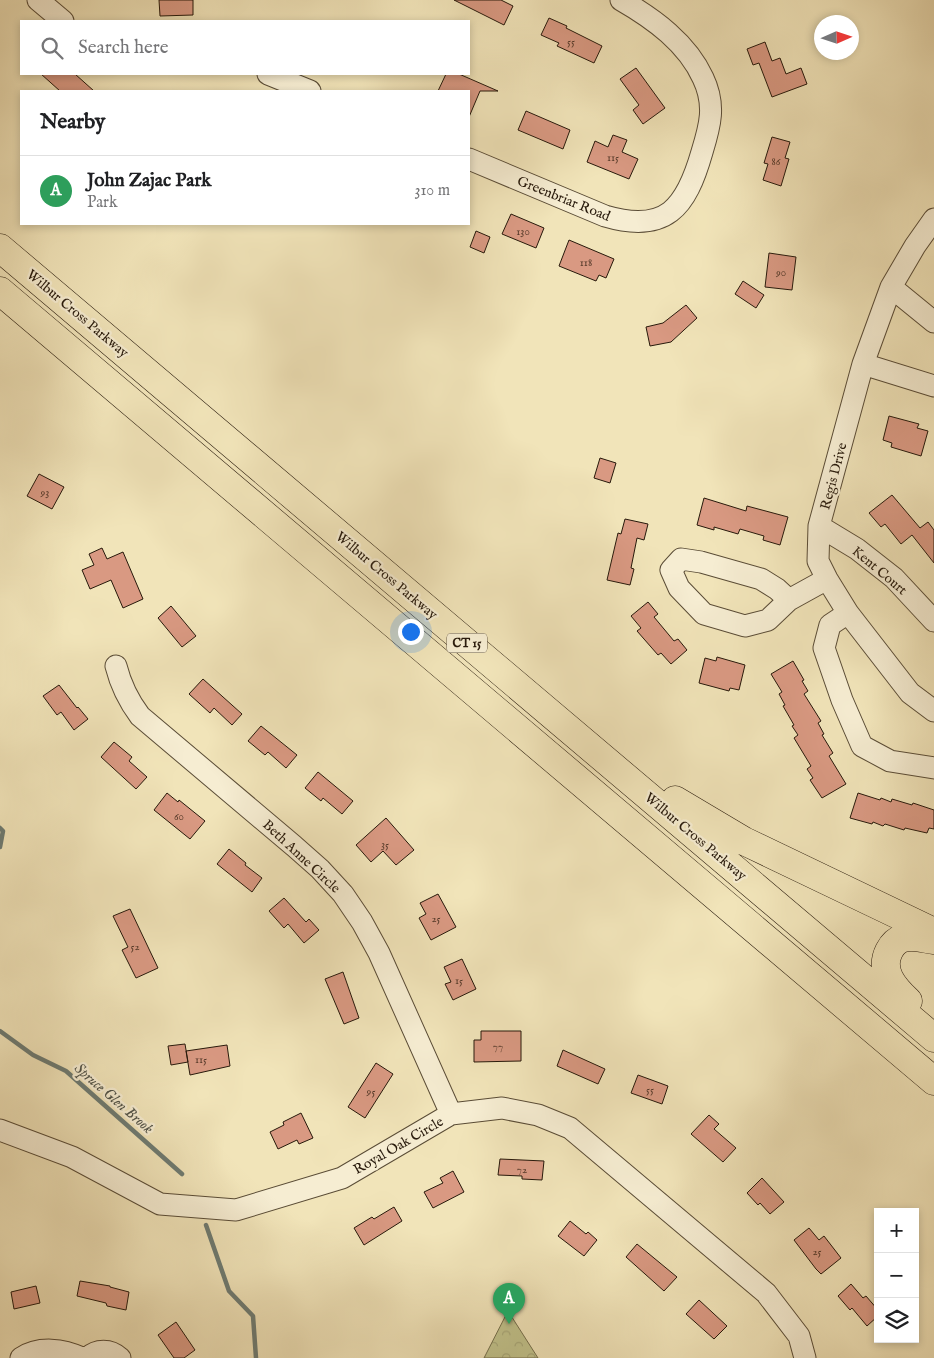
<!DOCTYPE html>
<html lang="en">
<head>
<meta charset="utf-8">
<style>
  :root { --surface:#fff; --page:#f6f6f6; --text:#202124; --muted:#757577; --line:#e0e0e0; --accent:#d93025 }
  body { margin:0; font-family:"IM FELL English",serif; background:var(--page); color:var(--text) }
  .controls { position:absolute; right:15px; bottom:15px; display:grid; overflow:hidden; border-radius:0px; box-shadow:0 2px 8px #0003 }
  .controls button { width:45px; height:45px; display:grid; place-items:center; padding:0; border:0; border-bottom:1px solid var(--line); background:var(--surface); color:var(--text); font:25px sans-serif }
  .compass { position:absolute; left:814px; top:15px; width:45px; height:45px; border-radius:50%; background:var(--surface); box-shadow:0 2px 8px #0003; rotate:87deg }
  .you { position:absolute; left:410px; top:631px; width:18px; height:18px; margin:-12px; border:4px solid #fff; border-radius:50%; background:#1a73e8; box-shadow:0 0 0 8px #1a73e833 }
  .badge { display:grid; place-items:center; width:32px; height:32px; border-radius:50%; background:var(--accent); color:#fff; font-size:16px; font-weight:700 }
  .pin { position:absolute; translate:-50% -41px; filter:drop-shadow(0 1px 2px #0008) }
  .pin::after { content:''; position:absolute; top:26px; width:18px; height:15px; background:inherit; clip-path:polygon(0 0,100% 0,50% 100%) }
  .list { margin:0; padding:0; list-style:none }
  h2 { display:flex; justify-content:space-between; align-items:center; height:65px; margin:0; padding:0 20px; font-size:21px }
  h2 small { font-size:16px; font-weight:400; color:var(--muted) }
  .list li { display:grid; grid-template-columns:32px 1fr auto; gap:15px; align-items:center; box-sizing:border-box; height:70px; padding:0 20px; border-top:1px solid var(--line) }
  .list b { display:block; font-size:19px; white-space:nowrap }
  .list p { margin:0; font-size:16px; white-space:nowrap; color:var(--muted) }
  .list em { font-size:16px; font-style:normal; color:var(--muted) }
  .icon { flex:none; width:28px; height:28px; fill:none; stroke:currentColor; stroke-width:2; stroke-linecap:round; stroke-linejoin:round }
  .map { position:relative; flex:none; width:934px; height:1358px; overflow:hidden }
  .search { position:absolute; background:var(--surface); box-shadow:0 2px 8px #0003; left:20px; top:20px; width:450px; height:55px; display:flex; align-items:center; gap:12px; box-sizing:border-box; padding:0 18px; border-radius:0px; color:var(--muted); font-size:19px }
  .panel { position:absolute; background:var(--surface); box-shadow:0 2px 8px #0003; left:20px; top:90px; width:450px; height:135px; border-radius:0px }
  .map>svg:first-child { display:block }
  .forest { fill:url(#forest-crowns); stroke:#746e4b }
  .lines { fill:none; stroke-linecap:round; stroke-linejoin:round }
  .stream { stroke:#6e7b72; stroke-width:4.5 }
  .building { fill:#d99982; stroke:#27190b }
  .minor-casing { stroke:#5a4c36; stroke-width:23 }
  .highway-casing { stroke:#27190b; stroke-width:29 }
  .minor { stroke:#f6edd2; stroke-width:21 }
  .highway { stroke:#f1e4b9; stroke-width:28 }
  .labels { text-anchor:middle; stroke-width:4.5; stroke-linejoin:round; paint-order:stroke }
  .number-label { font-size:11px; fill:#543929 }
  .shield { fill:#f6edd2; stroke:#655947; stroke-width:1 }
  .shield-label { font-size:12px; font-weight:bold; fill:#27190b }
  .street-label { font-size:14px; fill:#27190b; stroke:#f6edd2 }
  .water-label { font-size:15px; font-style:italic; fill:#505247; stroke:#f6edd2 }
</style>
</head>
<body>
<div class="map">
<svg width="934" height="1358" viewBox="0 0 934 1358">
  <defs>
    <pattern id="forest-crowns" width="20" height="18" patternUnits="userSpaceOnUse" patternTransform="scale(1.25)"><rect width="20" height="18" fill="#c1c28b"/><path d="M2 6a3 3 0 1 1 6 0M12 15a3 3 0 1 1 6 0" fill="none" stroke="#a6a677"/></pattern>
  </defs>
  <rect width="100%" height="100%" fill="#f1e4b9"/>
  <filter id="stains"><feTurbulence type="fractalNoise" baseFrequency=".004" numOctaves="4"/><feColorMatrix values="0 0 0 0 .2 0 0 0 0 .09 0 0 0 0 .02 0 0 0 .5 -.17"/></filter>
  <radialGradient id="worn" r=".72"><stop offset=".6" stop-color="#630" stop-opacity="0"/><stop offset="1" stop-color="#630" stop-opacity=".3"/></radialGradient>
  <path class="forest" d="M508,1311l30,47h-54z"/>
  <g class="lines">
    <path class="stream" d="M0,828l3,3 -3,16
      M0,1031l33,24 33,16 116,103
      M206,1225l23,66 24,25 3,42"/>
  </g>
  <path class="building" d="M159,0h34v15l-33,1z
    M454,0h47l12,6 -9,19z
    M549,18l18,8 -1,2 36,18 -8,17 -37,-17 2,-3 -18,-8z
    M765,42l7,19 8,-3 6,16 15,-6 6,16 -35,13 -13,-34 -6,2 -6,-16z
    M636,68l29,40 -22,16 -10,-14 6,-5 -19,-26z
    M41,74h34l19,17h-34z
    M446,74h13l39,17h-18l-11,26v-26h-31z
    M526,111l44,19 -7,19 -45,-19z
    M613,135l14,5 -5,12 16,7 -9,20 -42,-17 8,-21 13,6z
    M772,137l18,5 -5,16 4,1 -8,27 -18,-6 5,-16 -4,-1z
    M511,214l33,14 -8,20 -34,-14z
    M476,231l14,6 -6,16 -14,-6z
    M569,240l45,19 -8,19 -7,-3 -3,6 -37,-15z
    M769,253l27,4 -4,33 -27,-3z
    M743,281l21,14 -8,13 -21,-14z
    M686,305l11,13 -26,24 -21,4 -4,-19 17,-4z
    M889,416l30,8 -2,4 11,3 -7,25 -30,-9 1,-4 -9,-3z
    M600,458l16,5 -6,20 -16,-5z
    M39,474l25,13 -12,22 -25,-13z
    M892,495l28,33 8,-6 6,8v33l-22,-28 -11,9 -16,-20 -4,3 -12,-14z
    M704,498l42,13 1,-5 41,11 -8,28 -17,-5 1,-4 -24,-7 -2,5 -24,-7v3l-17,-5z
    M625,519l23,5 -4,16 -7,-2 -6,30 3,1 -4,16 -23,-5 11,-47 3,1z
    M102,548l5,11 16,-7 20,47 -20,9 -12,-28 -21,9 -8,-19 12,-5 -5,-11z
    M648,602l10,12 -4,3 20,24 4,-2 9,11 -16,14 -10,-11 -3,2 -21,-24 4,-3 -10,-12z
    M171,606l25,30 -14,11 -24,-29z
    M717,657l28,8 -6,25 -9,-2 -1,3 -30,-8 6,-25 11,3z
    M793,661l11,19 -2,1 6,10 -4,3 17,27 -3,2 6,11 -2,1 11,18 -4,3 17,28 -24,14 -12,-18 3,-2 -6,-9 4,-3 -17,-28 4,-3 -6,-9 2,-1 -11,-19 2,-1 -6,-11 3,-2 -11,-18z
    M203,679l39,35 -10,11 -18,-17 -4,5 -21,-19z
    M59,685l18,23 1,-1 10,12 -14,11 -13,-18 -4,3 -14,-19z
    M261,726l36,29 -11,13 -18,-16 -3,3 -17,-14z
    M114,742l18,15 -3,4 18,16 -11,12 -35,-32z
    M318,772l35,29 -11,13 -19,-16 -2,3 -16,-13z
    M167,793l11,9 1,-2 26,21 -15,18 -36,-29z
    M858,793l22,7 1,-2 10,4 1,-3 20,6 1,-2 21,7v19l-5,-1 -2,5 -22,-5 -1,2 -19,-6 -2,2 -10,-4 -1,2 -22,-6z
    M386,818l28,32 -18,15 -13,-14 -12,11 -15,-17z
    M229,849l17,14 -1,2 17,13 -10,14 -35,-28z
    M438,894l18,33 -25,13 -12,-22 7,-4 -6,-11z
    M284,898l22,24 3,-3 10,11 -15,13 -16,-19 -4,4 -15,-17z
    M130,909l28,59 -22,10 -14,-28 6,-3 -15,-31z
    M462,959l14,30 -23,11 -8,-16 6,-2 -7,-15z
    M343,972l16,46 -15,6 -19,-45z
    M481,1031h40v30l-47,1v-22h7z
    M185,1044l3,18 -17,3 -3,-19z
    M227,1045l3,21 -40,9 -4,-24z
    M563,1050l42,19 -7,15 -41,-18z
    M376,1063l17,11 -28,44 -17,-11z
    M638,1075l30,11 -6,18 -31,-11z
    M301,1113l12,25 -14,6 -2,-4 -19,9 -8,-17 14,-7 -1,-3z
    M709,1115l10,9 -5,5 22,19 -13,14 -32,-28z
    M500,1159l44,2 -2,19 -20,-1v-3l-24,-1z
    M453,1171l11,21 -31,16 -9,-16 19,-9 -3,-5z
    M762,1178l22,24 -14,12 -10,-11 -2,2 -11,-12z
    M394,1207l8,14 -38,24 -10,-17 18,-11 2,2z
    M570,1221l16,13 2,-2 9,8 -13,16 -26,-20z
    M809,1228l10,12 5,-4 17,22 -20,16 -5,-5 -22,-29z
    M637,1244l40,33 -13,14 -38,-34z
    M80,1281l30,5v1l19,5 -3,18 -19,-4 -1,-3 -29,-7z
    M851,1284l12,14 3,-2 12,14v6l-11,10 -15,-18 -2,2 -12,-14z
    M36,1286l4,17 -26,6 -3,-17z
    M699,1300l28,26 -13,13 -28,-25z
    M176,1322l19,28 -11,8h-10l-16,-23z"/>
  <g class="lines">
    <defs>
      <path id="minor" d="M38,0l25,21
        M268,74l42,17
        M469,159l136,57c61,18 81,-8 97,-64 8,-26 14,-47 1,-74 -16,-35 -49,-59 -82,-78
        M934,219l-19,27 -24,41 -28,77 -44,162 -1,35 9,18 21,34 62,80 24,18
        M891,287l43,35
        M863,364l71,22
        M819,526l38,23 37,29 40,43
        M789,600l-12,-11 -16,-10 -60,-17 -20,-3 -10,11 8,18 25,26 41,12 23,-6 21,-20 38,-21
        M848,613l-18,12 -6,23 18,52 20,46 28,15 44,7
        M116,666c5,20 12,34 24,50l154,130 26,23 23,25 19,28 17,31 72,161
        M0,1130l72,27 88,47 76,6 106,-32 109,-64 51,-6 36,7 32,13 196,165 33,43 6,22
        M21,1358c18,-12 42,-9 61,0
        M87,1358c10,-9 23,-9 33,0"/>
      <path id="highway" d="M0,248l934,790
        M0,291l934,790
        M675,800l69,41 190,91
        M908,1001c-14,-13 -29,-30 -19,-50 3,-6 8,-11 14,-13 10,-3 21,1 31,2"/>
    </defs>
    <use href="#minor" class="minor-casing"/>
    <use href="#highway" class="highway-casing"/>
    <use href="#minor" class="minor"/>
    <use href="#highway" class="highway"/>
  </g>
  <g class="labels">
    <g class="number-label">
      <text x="571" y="45">55</text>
      <text x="613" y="161">115</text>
      <text x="776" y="165">86</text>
      <text x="523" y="235">130</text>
      <text x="586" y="266">118</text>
      <text x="781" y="276">90</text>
      <text x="45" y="496">93</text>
      <text x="179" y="820">60</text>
      <text x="385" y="848">35</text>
      <text x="436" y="922">25</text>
      <text x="135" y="950">52</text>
      <text x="459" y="984">15</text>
      <text x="498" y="1050">77</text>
      <text x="201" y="1063">115</text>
      <text x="650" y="1093">55</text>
      <text x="371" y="1095">95</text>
      <text x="522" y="1173">72</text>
      <text x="817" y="1255">25</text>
    </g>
    <rect class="shield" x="447" y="633.5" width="40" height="19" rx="4"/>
    <g class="shield-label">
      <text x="467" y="647">CT 15</text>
    </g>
    <g class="street-label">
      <text transform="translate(564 198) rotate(22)" y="5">Greenbriar Road</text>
      <text transform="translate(78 313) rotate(40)" y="5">Wilbur Cross Parkway</text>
      <text transform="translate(833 476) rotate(-75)" y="5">Regis Drive</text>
      <text transform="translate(880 570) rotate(40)" y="5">Kent Court</text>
      <text transform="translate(387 575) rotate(40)" y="5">Wilbur Cross Parkway</text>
      <text transform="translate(696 836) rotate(40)" y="5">Wilbur Cross Parkway</text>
      <text transform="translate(302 856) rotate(43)" y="5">Beth Anne Circle</text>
      <text transform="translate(398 1145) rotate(-30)" y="5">Royal Oak Circle</text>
    </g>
    <g class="water-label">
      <text transform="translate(114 1098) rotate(41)" y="5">Spruce Glen Brook</text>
    </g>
  </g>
  <rect width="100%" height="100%" filter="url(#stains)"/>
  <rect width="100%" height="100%" fill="url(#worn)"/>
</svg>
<div class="controls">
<button>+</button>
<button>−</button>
<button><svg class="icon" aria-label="layers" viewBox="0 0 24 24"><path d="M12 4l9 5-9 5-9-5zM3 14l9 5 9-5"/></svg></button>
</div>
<svg class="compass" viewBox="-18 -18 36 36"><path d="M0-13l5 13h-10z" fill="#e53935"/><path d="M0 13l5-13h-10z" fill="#757577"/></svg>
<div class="you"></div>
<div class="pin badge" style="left:509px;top:1324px;background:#2e9e5b">A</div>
<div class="search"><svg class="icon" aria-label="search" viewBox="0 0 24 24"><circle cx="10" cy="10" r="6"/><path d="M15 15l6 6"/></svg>Search here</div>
<section class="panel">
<h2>Nearby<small></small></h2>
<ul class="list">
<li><span class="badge" style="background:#2e9e5b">A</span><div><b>John Zajac Park</b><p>Park</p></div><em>310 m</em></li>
</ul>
</section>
</div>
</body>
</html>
